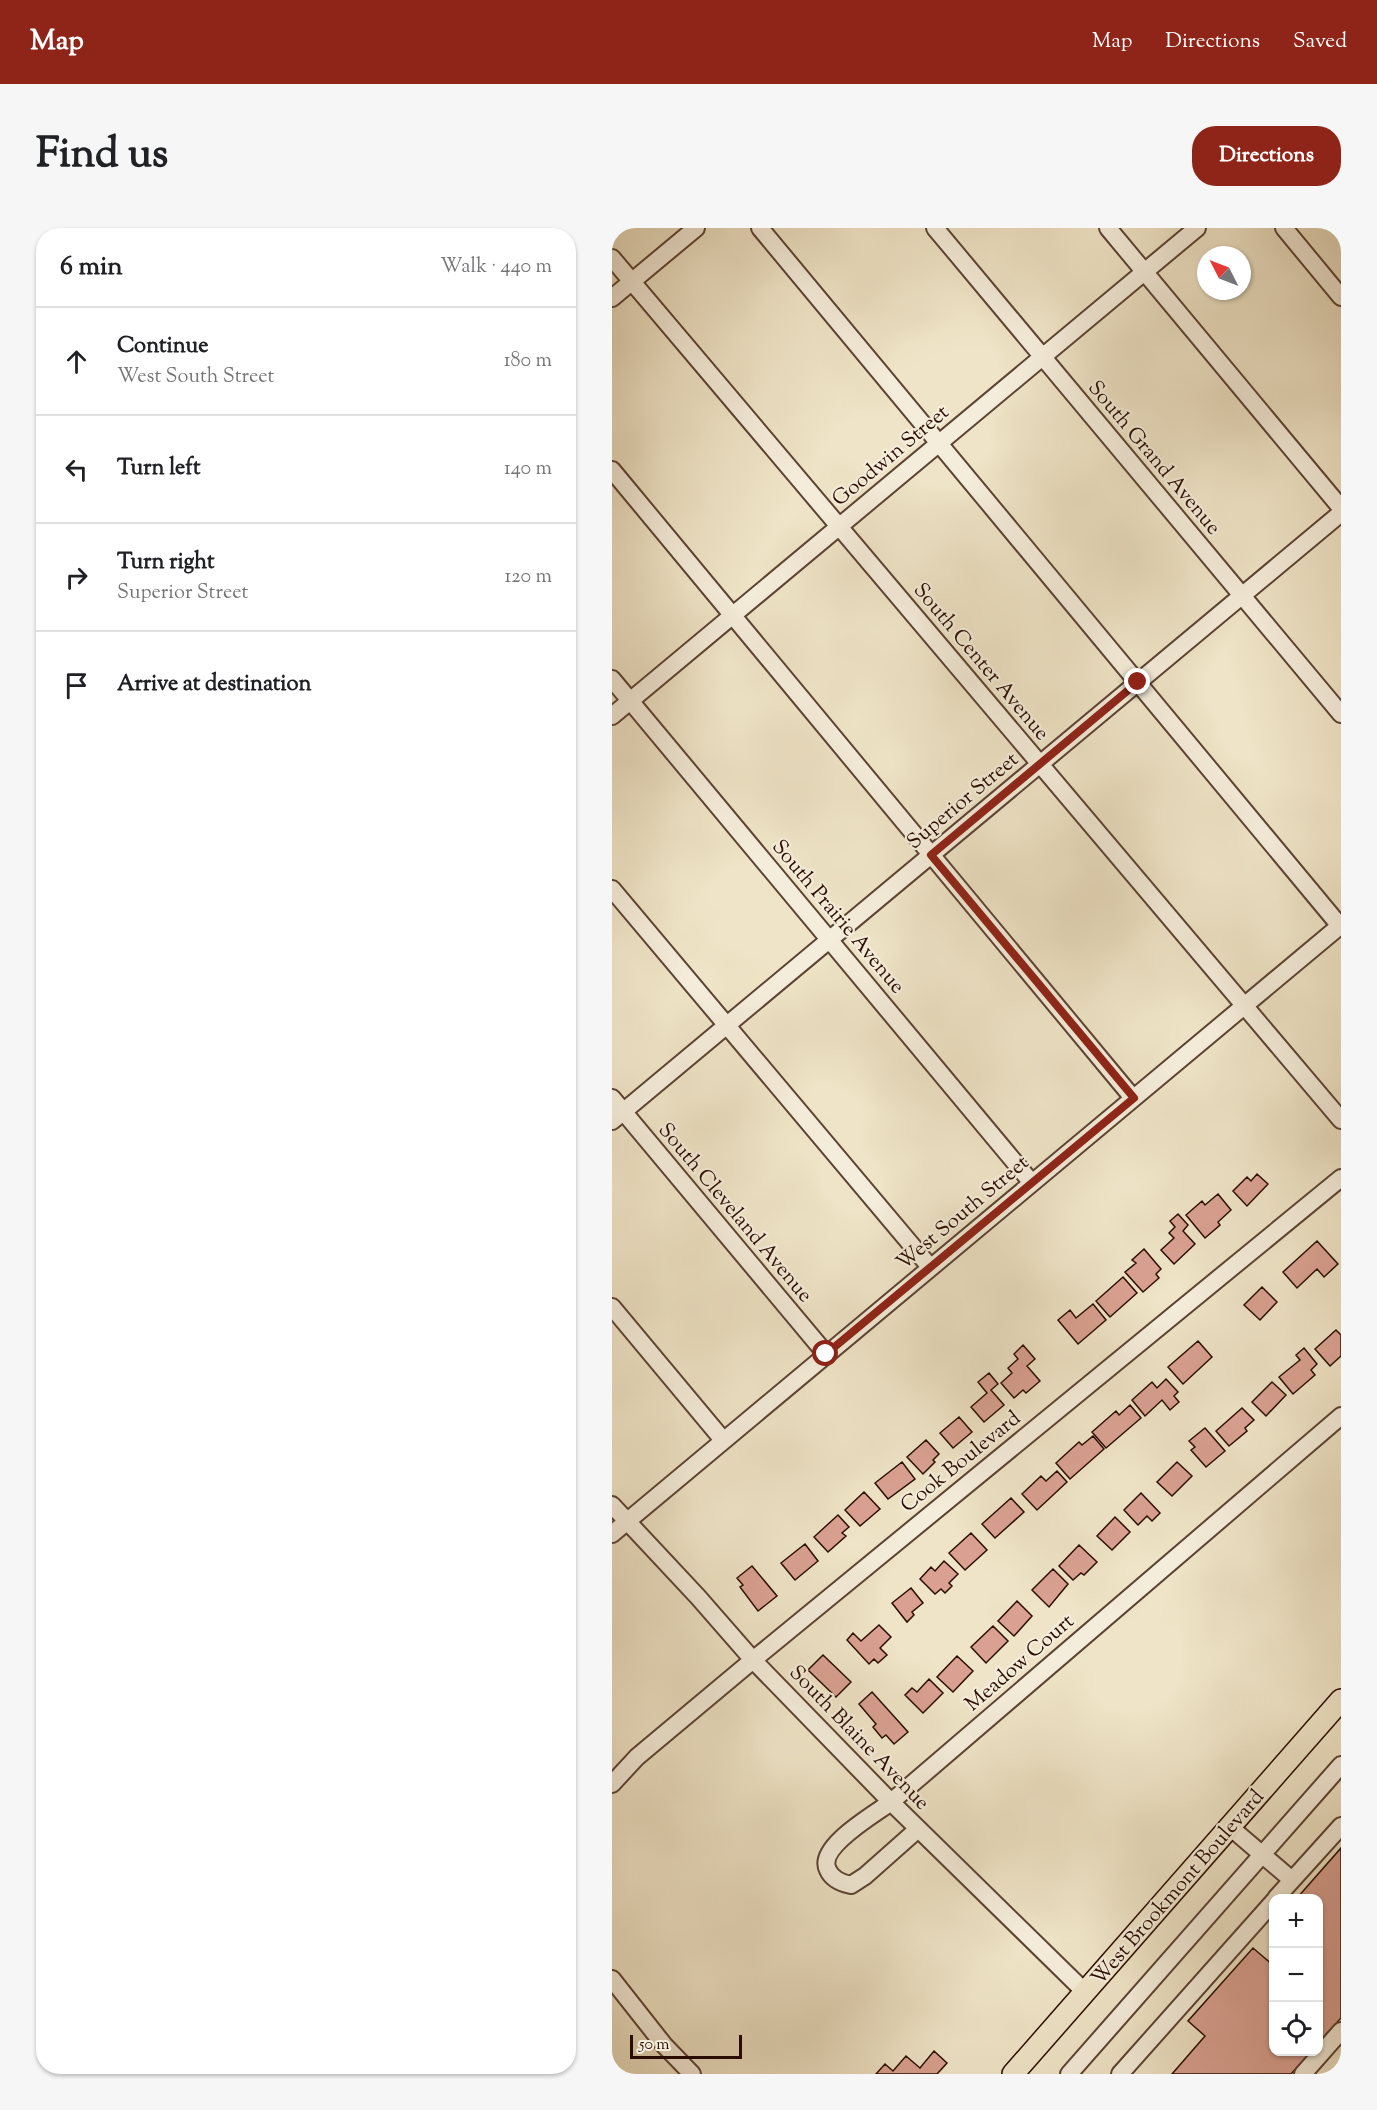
<!DOCTYPE html>
<html lang="en">
<head>
<meta charset="utf-8">
<style>
  :root { --surface:#fff; --page:#f6f6f6; --text:#202124; --muted:#757577; --line:#e0e0e0; --accent:#8f2418 }
  body { margin:0; font-family:"Sorts Mill Goudy",serif; background:var(--page); color:var(--text) }
  .controls { position:absolute; right:18px; bottom:18px; display:grid; overflow:hidden; border-radius:12px; box-shadow:0 2px 4px #0004 }
  .controls button { width:54px; height:54px; display:grid; place-items:center; padding:0; border:0; border-bottom:2px solid var(--line); background:var(--surface); color:var(--text); font:30px sans-serif }
  .compass { position:absolute; left:585px; top:18px; width:54px; height:54px; border-radius:50%; background:var(--surface); box-shadow:0 2px 4px #0004; rotate:312deg }
  .scale { position:absolute; left:18px; bottom:15px; width:112px; box-sizing:border-box; padding-left:6px; border:3px solid #2a0d00; border-top:0; font-size:16px; line-height:21px; white-space:nowrap; color:#2a0d00; -webkit-text-stroke:4px #f5eddb; paint-order:stroke }
  .stop { position:absolute; width:18px; height:18px; margin:-14px; border:4px solid #8f2418; border-radius:50%; background:#fff }
  .stop.end { background:#8f2418; border-color:#fff; box-shadow:0 2px 6px #0008 }
  .list { margin:0; padding:0; list-style:none }
  h2 { display:flex; justify-content:space-between; align-items:center; height:78px; margin:0; padding:0 24px; font-size:26px }
  h2 small { font-size:20px; font-weight:400; color:var(--muted) }
  .list li { display:grid; grid-template-columns:39px 1fr auto; gap:18px; align-items:center; box-sizing:border-box; height:108px; padding:0 24px; border-top:2px solid var(--line) }
  .list b { display:block; font-size:22px; white-space:nowrap }
  .list p { margin:0; font-size:20px; white-space:nowrap; color:var(--muted) }
  .list em { font-size:20px; font-style:normal; color:var(--muted) }
  .icon { flex:none; width:33px; height:33px; fill:none; stroke:currentColor; stroke-width:2; stroke-linecap:round; stroke-linejoin:round }
  .map { position:relative; flex:none; width:729px; height:1846px; overflow:hidden; border-radius:24px }
  header { display:flex; align-items:center; gap:36px; box-sizing:border-box; height:84px; padding:0 30px; background:var(--accent); color:#fff }
  header strong { font-size:28px }
  nav { display:flex; gap:33px; margin-inline-start:auto; font-size:21px }
  .intro { display:flex; align-items:center; justify-content:space-between; box-sizing:border-box; height:144px; padding:0 36px }
  h1 { margin:0; font-size:42px }
  .button { padding:15px 27px; border-radius:24px; background:var(--accent); color:#fff; font-size:21px; font-weight:700 }
  main { display:flex; gap:36px; padding:0 36px }
  aside { flex:1; background:var(--surface); border-radius:24px; box-shadow:0 2px 4px #0004 }
  .map>svg:first-child { display:block }
  .building { fill:#daa192; stroke:#2a0d00; stroke-width:1.5 }
  .lines { fill:none; stroke-linecap:round; stroke-linejoin:round }
  .minor-casing { stroke:#5b4332; stroke-width:20 }
  .major-casing { stroke:#2a0d00; stroke-width:24 }
  .minor { stroke:#f5eddb; stroke-width:16 }
  .major { stroke:#efe4c7; stroke-width:21 }
  .route { stroke:#8f2418; stroke-width:8 }
  .labels { text-anchor:middle; stroke-width:4.5; stroke-linejoin:round; paint-order:stroke }
  .street-label { font-size:21px; fill:#2a0d00; stroke:#f5eddb }
</style>
</head>
<body>
<header>
<strong>Map</strong>
<nav><a>Map</a><a>Directions</a><a>Saved</a></nav>
</header>
<div class="intro"><h1>Find us</h1><a class="button">Directions</a></div>
<main>
<aside>
<h2>6 min<small>Walk · 440 m</small></h2>
<ul class="list">
<li><svg class="icon" aria-label="ahead" viewBox="0 0 24 24"><path d="M12 20V5M6 11l6-6 6 6"/></svg><div><b>Continue</b><p>West South Street</p></div><em>180 m</em></li>
<li><svg class="icon" aria-label="left" viewBox="0 0 24 24"><path d="M17 20v-9H6M10 6l-5 5 5 5"/></svg><div><b>Turn left</b></div><em>140 m</em></li>
<li><svg class="icon" aria-label="right" viewBox="0 0 24 24"><path d="M7 20v-9h11M14 6l5 5-5 5"/></svg><div><b>Turn right</b><p>Superior Street</p></div><em>120 m</em></li>
<li><svg class="icon" aria-label="arrive" viewBox="0 0 24 24"><path d="M6 21V4h12l-3 4 3 4H6"/></svg><div><b>Arrive at destination</b></div></li>
</ul>
</aside>
<div class="map">
<svg width="729" height="1846" viewBox="0 0 729 1846">
  <rect width="100%" height="100%" fill="#efe4c7"/>
  <filter id="stains"><feTurbulence type="fractalNoise" baseFrequency=".00333" numOctaves="4"/><feColorMatrix values="0 0 0 0 .2 0 0 0 0 .09 0 0 0 0 .02 0 0 0 .5 -.17"/></filter>
  <radialGradient id="worn" r=".72"><stop offset=".6" stop-color="#630" stop-opacity="0"/><stop offset="1" stop-color="#630" stop-opacity=".3"/></radialGradient>
  <path class="building" d="M645,946l11,10 -21,22 -14,-15 14,-14 4,4z
    M606,966l13,16 -13,12 2,3 -15,13 -19,-23 16,-14 3,4z
    M566,986l10,11 -5,6 12,13 -21,20 -13,-14 13,-12 -5,-5 6,-6 -5,-6z
    M705,1013l21,23 -14,13 -7,-8 -20,19 -14,-16z
    M532,1021l17,20 -5,5 3,4 -16,14 -18,-20 11,-9 -4,-3z
    M511,1049l14,16 -27,24 -14,-16z
    M650,1059l15,15 -17,18 -16,-15z
    M481,1076l13,16 -28,24 -20,-24 12,-10 6,8z
    M724,1102l5,5v21l-11,10 -15,-17z
    M586,1113l14,16 -29,27 -15,-17z
    M411,1117l12,14 -8,7 13,15 -14,12 -3,-3 -9,8 -13,-15 11,-10 -4,-5 10,-9 -4,-5z
    M692,1120l13,16 -6,6 4,5 -22,19 -14,-17 21,-17 -4,-5z
    M377,1145l9,11 -7,6 13,15 -20,17 -13,-15 16,-14 -9,-11z
    M554,1151l12,13 -4,4 5,6 -9,8 -8,-10 -17,16 -13,-16 20,-18 5,6z
    M660,1154l14,13 -20,21 -14,-14z
    M518,1177l11,13 -35,30 -14,-16 24,-21 3,4z
    M630,1180l12,12 -9,8 2,3 -18,15 -13,-15z
    M347,1189l13,15 -19,16 -13,-15z
    M593,1200l20,23 -19,16 -15,-17 4,-3 -6,-6z
    M481,1208l11,13 -34,30 -14,-16 23,-21 3,3z
    M314,1212l13,14 -6,6 2,2 -12,12 -16,-17z
    M290,1234l13,17 -27,20 -13,-16z
    M565,1234l15,14 -20,20 -15,-14z
    M445,1243l10,11 -30,28 -15,-16 19,-18 5,5z
    M252,1264l16,17 -20,17 -15,-16z
    M529,1265l19,20 -8,8 -5,-5 -9,9 -14,-15z
    M399,1270l13,14 -29,26 -13,-14z
    M226,1287l11,12 -7,6 4,3 -18,16 -14,-15z
    M503,1289l15,15 -18,18 -15,-14z
    M359,1305l16,17 -22,20 -16,-17z
    M193,1316l13,17 -23,19 -14,-17z
    M467,1317l18,17 -13,13 -3,-2 -8,7 -14,-14z
    M332,1333l14,13 -9,9 3,3 -7,7 -4,-4 -6,5 -15,-15 11,-12 4,4z
    M140,1338l25,30 -19,15 -18,-24 3,-2 -6,-7z
    M441,1341l15,15 -19,23 -17,-17z
    M299,1360l12,15 -11,9 2,3 -7,7 -15,-19z
    M405,1373l15,15 -18,20 -16,-15z
    M267,1397l12,12 -11,11 7,7 -9,8 -4,-4 -5,5 -22,-24 6,-7 8,8z
    M381,1398l15,15 -22,22 -15,-16z
    M211,1427l28,27 -15,15 -28,-27z
    M345,1428l16,15 -20,21 -16,-15z
    M317,1451l14,14 -20,20 -18,-18 7,-7 5,4z
    M260,1464l36,40 -14,12 -8,-9 -4,3 -9,-11 3,-3 -17,-20z
    M729,1620v170l-23,25v-145h-21z
    M641,1720l21,18v86h37l-20,22h-119l33,-38 -17,-15z
    M322,1823l13,12 -10,11h-61l9,-10 8,7 13,-15 14,12z"/>
  <g class="lines">
    <defs>
      <path id="minor" d="M148,0l580,698
        M323,0l406,486
        M496,0l233,280
        M672,0l57,69
        M0,30l729,862
        M0,70l84,-70
        M0,242l521,628
        M0,451l420,504
        M0,488l585,-488
        M0,661l318,378
        M0,870l214,256
        M0,893l729,-608
        M0,1079l111,133
        M0,1277l86,92 55,63 138,142 194,190
        M0,1306l729,-609
        M0,1556l25,-27 116,-97 588,-482
        M618,1599l62,53
        M306,1601l-53,47 -14,9c-10,-2 -19,-6 -23,-15 -12,-23 47,-56 63,-68l450,-386
        M664,1670l65,-72
        M0,1751l52,66 28,29
        M457,1846l272,-309
        M508,1846l154,-173
        M691,1846l38,-43"/>
      <path id="major" d="M401,1846l328,-374"/>
    </defs>
    <use href="#minor" class="minor-casing"/>
    <use href="#major" class="major-casing"/>
    <use href="#minor" class="minor"/>
    <use href="#major" class="major"/>
  </g>
  <g class="lines">
    <path class="route" d="M214,1126l308,-256 -203,-243 207,-173"/>
  </g>
  <g class="labels">
    <g class="street-label">
      <text transform="translate(278 227) rotate(-40)" y="7">Goodwin Street</text>
      <text transform="translate(543 229) rotate(50)" y="7">South Grand Avenue</text>
      <text transform="translate(370 433) rotate(50)" y="7">South Center Avenue</text>
      <text transform="translate(350 572) rotate(-40)" y="7">Superior Street</text>
      <text transform="translate(227 688) rotate(50)" y="7">South Prairie Avenue</text>
      <text transform="translate(124 984) rotate(50)" y="7">South Cleveland Avenue</text>
      <text transform="translate(350 984) rotate(-40)" y="7">West South Street</text>
      <text transform="translate(348 1233) rotate(-39)" y="7">Cook Boulevard</text>
      <text transform="translate(407 1434) rotate(-41)" y="7">Meadow Court</text>
      <text transform="translate(248 1509) rotate(46)" y="7">South Blaine Avenue</text>
      <text transform="translate(565 1659) rotate(-49)" y="7">West Brookmont Boulevard</text>
    </g>
  </g>
  <rect width="100%" height="100%" filter="url(#stains)"/>
  <rect width="100%" height="100%" fill="url(#worn)"/>
</svg>
<div class="controls">
<button>+</button>
<button>−</button>
<button><svg class="icon" aria-label="locate" viewBox="0 0 24 24"><circle cx="12" cy="12" r="6"/><path d="M12 2v4M12 18v4M2 12h4M18 12h4"/></svg></button>
</div>
<svg class="compass" viewBox="-18 -18 36 36"><path d="M0-13l5 13h-10z" fill="#e53935"/><path d="M0 13l5-13h-10z" fill="#757577"/></svg>
<div class="scale">50 m</div>
<div class="stop" style="left:214px;top:1126px"></div>
<div class="stop end" style="left:526px;top:454px"></div>
</div>
</main>
</body>
</html>
